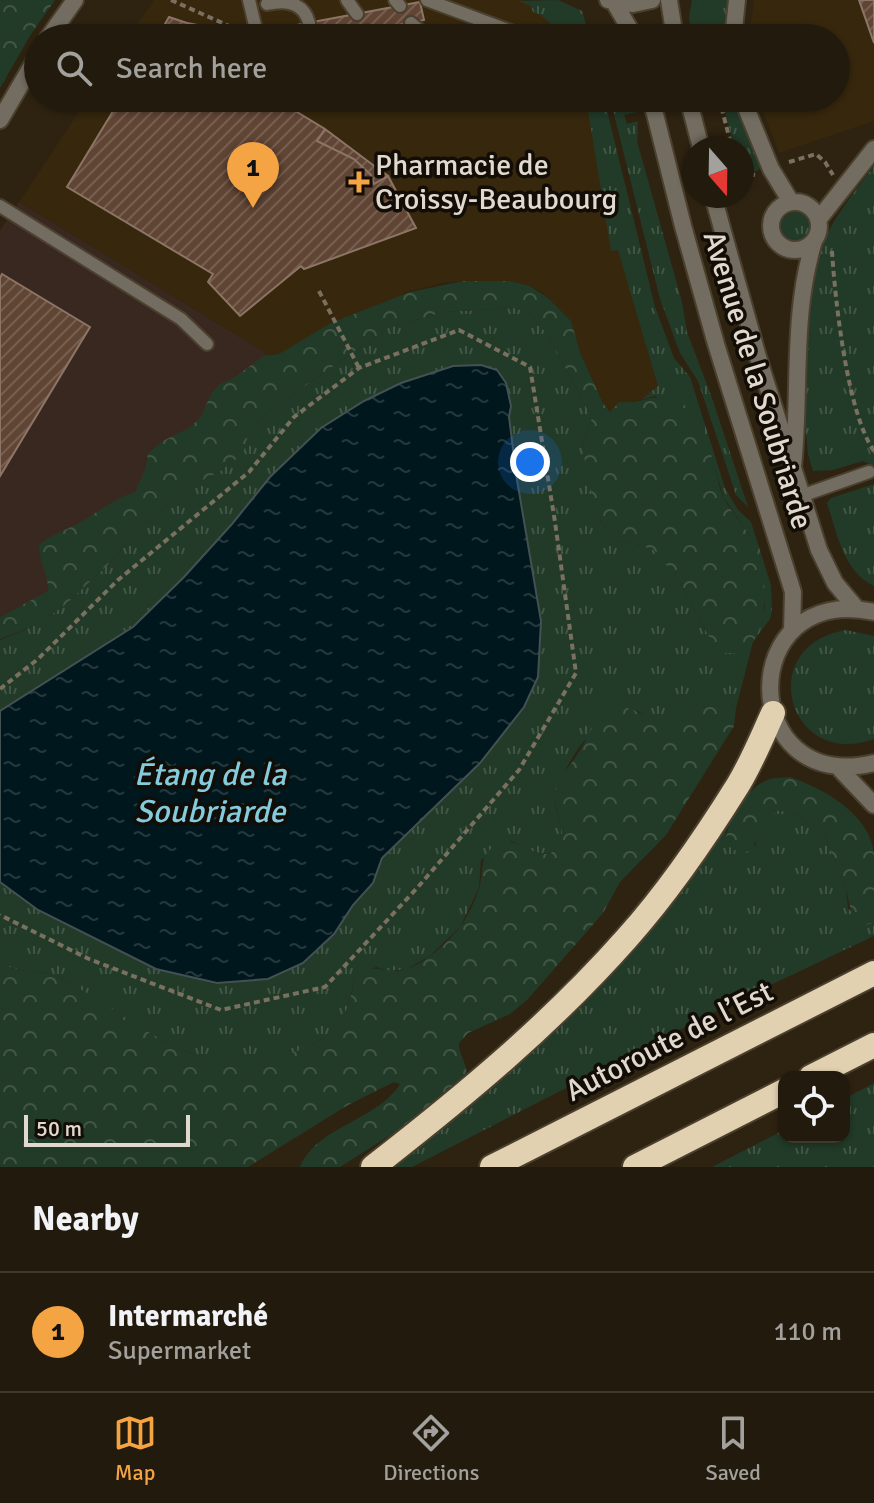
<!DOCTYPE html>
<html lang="en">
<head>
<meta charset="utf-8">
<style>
  :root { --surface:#221a0c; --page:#2e271a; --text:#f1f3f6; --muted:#a2a19d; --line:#3f382d; --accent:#f4a443 }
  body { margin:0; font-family:Signika,sans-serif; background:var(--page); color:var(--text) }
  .controls { position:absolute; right:24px; bottom:24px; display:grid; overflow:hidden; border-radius:16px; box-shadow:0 2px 6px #0004 }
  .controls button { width:72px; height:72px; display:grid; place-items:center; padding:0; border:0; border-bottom:2px solid var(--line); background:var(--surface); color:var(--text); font:40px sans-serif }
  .compass { position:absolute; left:682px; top:136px; width:72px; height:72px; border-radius:50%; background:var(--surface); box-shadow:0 2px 6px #0004; rotate:160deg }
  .scale { position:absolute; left:24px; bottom:20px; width:166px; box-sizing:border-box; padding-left:8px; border:4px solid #e1d9ce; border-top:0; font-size:22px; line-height:28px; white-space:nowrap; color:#e1d9ce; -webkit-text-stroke:6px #120d06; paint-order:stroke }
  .you { position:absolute; left:530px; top:462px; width:28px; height:28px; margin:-20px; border:6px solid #fff; border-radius:50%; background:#1a73e8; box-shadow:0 0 0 12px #1a73e833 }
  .badge { display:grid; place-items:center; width:52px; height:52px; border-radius:50%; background:var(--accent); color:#111; font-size:26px; font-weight:700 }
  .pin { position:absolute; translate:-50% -66px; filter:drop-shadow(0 2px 4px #0008) }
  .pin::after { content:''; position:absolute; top:42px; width:28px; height:24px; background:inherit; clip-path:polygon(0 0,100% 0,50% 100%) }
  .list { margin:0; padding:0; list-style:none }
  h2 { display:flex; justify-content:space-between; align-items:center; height:104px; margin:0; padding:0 32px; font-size:34px }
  h2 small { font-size:26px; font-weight:400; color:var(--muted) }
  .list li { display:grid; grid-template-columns:52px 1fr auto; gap:24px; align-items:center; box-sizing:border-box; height:120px; padding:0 32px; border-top:2px solid var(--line) }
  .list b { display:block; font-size:30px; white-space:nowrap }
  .list p { margin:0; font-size:26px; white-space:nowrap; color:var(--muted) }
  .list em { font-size:26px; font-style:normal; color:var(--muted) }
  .icon { flex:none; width:44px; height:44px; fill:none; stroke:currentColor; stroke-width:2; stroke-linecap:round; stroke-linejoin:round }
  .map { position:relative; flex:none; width:874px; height:1167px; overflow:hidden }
  .search { position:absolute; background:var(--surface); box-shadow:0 2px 6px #0004; left:24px; right:24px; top:24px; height:88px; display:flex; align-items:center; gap:20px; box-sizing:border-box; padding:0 28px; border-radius:44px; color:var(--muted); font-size:30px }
  .sheet { height:224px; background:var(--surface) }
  nav { display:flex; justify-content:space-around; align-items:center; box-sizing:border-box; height:112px; border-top:2px solid var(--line); background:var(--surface); font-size:22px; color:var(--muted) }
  nav a { display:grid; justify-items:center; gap:4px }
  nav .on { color:var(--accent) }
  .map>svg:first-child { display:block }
  .built { fill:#36270d }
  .industrial { fill:#392820 }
  .grass { fill:url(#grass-tufts) }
  .forest { fill:url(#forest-crowns) }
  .water { fill:url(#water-ripples); stroke:#445152; stroke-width:2 }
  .building { fill:url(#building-hatch); stroke:#8c7567; stroke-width:2 }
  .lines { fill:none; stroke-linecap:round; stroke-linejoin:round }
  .service-casing { stroke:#4b402e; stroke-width:16 }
  .minor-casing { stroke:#4b402e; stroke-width:20 }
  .tertiary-casing { stroke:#4b402e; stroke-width:20 }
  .motorway-casing { stroke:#4b402e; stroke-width:28 }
  .path { stroke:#797060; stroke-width:4; stroke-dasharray:6 4; stroke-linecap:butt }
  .service { stroke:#736c60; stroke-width:12 }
  .minor { stroke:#736c60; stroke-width:16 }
  .tertiary { stroke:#736c60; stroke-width:16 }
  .motorway { stroke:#e2d1b1; stroke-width:24 }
  .poi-dot { fill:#f4a443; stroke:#120d06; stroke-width:3 }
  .labels { text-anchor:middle; stroke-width:7; stroke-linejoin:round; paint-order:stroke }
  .poi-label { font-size:30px; fill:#e1d9ce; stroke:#120d06; text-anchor:start }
  .street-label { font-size:30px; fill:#e1d9ce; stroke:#120d06 }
  .water-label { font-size:32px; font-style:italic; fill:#83ccdd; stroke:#120d06 }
</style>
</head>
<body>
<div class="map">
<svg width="874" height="1167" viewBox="0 0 874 1167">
  <defs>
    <pattern id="grass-tufts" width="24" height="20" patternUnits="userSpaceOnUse" patternTransform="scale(2)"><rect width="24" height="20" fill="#223a28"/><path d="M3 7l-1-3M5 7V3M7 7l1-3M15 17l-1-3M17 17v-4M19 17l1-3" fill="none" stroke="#425646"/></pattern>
    <pattern id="forest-crowns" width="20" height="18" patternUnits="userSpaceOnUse" patternTransform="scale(2)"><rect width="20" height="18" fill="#223a28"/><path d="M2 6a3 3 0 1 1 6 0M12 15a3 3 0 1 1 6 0" fill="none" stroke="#425646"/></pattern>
    <pattern id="water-ripples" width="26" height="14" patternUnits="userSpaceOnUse" patternTransform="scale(2)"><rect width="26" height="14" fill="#00171d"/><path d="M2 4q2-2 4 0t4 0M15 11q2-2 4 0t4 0" fill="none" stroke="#25383d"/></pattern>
    <pattern id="building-hatch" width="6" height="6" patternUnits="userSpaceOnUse" patternTransform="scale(2)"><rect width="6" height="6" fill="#614534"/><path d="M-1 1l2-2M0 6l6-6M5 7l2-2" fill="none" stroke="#775f50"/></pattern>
  </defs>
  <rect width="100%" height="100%" fill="#2e2310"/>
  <path class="built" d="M154,0h369l23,8 21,30h-439z
    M754,0h120v121l-95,32 -21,-55h78v-60h-87z
    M88,98h501l69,288 -3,10 -25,7h-11l-9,9 -7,-9 -22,-48 -10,-34 -28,-28 -13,-7 -19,-5 -64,1 -37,9 -131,70 -260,-159z"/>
  <path class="industrial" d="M19,202l260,159 -204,216 -75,40v-386z"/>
  <path class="grass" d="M558,0l24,11 8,27h-24l-25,-23 -8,-3 -2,-6 -13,-5z
    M692,0h39l-5,38h-34l-3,-21z
    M586,98h18l51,209 19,51 16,19 35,111 13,22 13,12 20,63 1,26 -2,8 -17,23 -17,66 -8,-8 -31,5 -26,22 -19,-6 -14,-10c-14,8 -43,19 -54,30 -9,10 -26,41 -29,54 -3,16 16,39 2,54 -14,12 -33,-3 -46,-8l-30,19 -2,28 -19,39 -30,29 -23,13 -18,2 -13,-4 -22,10c-5,40 -15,56 -53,73 -99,45 -163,-34 -244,-73 -18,-9 -41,-2 -57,-16v-321l36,-15 29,-20 51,-48 22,-29 55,-43 26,-13 23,-18 8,-26 22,-19 116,-81 55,-16 73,-4 15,7 17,20 44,83 -10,26 16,73 16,23 27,5 14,5 26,33 27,52 31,19 13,-12 13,-34 -3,-36 -12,-36 -26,-38 -23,-73 -46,-29 -14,4 17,-14 -40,-136 -7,1z
    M610,98h23l4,14 -13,3 3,9 11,-3 -1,20 45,161 5,30 25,66 36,109 -12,-12 -38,-114 -18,-28 -20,-54z
    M721,98h14l27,68 -5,5 -10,2 -5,-4v-21h-7z
    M874,166v303l-2,-4 -9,-4 -30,9 -20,1 -5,-17 -2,-22 -2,-1c2,-53 -2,-115 10,-165 10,-37 38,-71 60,-100z
    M780 228a16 16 0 1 1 32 0a16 16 0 1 1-32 0Z
    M874,484v102c-31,-15 -37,-53 -47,-83l4,-5z
    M846,630l28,6v103c-87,31 -120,-94 -28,-109z
    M746,795l-21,38 30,13c4,-16 9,-28 24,-36l20,6 25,17 22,57 2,18 16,17 10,-2v13l-148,70 -314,161h-26l301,-286z
    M874,1083v84h-162l72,-37v7h60v-38z"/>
  <path class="forest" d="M0,0h55l-24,34 -31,54z
    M464,281h47l19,5 18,12 23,23 10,34 22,48 7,9 9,-10c31,3 36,-16 70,6 17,11 26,66 33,86 6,15 19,27 27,41 17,29 23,78 4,107 -3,4 -10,9 -14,12l-16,-1 -15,-18 -27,-52 -26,-32 -14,-6 -27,-5 -16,-23 -10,-37 -6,-36 10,-26 -44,-83 -17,-20 -15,-7 -73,4 -55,16 -116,81 -22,19 -7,26 -24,18 -26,13 -55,43 -22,29 -51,48 -29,20 -36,14v-22l48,-26c1,-16 -9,-28 -9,-46 13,-12 30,-15 45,-25 18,-11 31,-21 51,-28l11,-25 2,-14 15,-12 26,-13 12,-11 10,-23 9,-10 12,-5 32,-23 15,-2 52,-31 79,-31z
    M706,698l22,2 8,8 -2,18 -68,109 -46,47 -17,31 -76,87 -17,14 -42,19 -9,10c0,12 7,19 8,31l-70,57 -57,36h-40c17,-41 77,-46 100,-83l-6,-2 -46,23 -100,62h-248v-206c16,14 39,7 57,16 88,42 142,119 250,70 32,-14 44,-37 47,-70 22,-18 30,-1 52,-8 19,-5 41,-26 53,-41 8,-10 16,-27 20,-39 6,-18 -2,-36 21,-46 19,-9 40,24 57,5 13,-14 -4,-37 -2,-53 1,-16 11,-24 20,-37 12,-17 18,-36 31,-53 28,-1 39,15 65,21z
    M790,777c34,12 80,37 84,77 0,23 0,47 0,69l-10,2 -10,-2 -8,-33 -22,-57 -25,-17 -20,-6c-19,11 -18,31 -32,43l-9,-1 -12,-7c-1,-24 21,-59 44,-66 6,-2 14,-1 20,-2z"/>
  <path class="water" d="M481,365l16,5 9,13 5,23 -2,11 8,63 24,141 -3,56 -14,30 -44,56 -98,95 -9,25 -20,22 -19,29 -31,29 -35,16 -51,4 -61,-14 -118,-59 -38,-28v-171l133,-84 51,-50 48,-53 38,-47 51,-49 43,-27 37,-18 52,-17z"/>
  <path class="building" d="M859,0h15v43z
    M420,2l4,18 -92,18h-39l-2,-12z
    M169,17l18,6 26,5 -6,10h-50z
    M121,98h153l51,31 -8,12 37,18 17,16 3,9 14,-8 28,52 -112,41 -3,-3 -61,50 -32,-34 5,-8 -146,-87z
    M325,129l48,36 15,11 -14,8 -3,-9 -17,-16 -37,-18z
    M2,274l88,53 -90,149v-198z"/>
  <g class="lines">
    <defs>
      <path id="service" d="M249,0l9,38
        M347,0l10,14
        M395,0l5,6
        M427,0l97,36
        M267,4c18,-4 37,-2 42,19
        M411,23l18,15
        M367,31l5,7
        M0,206l181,113 26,25
        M801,496l68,-24"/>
      <path id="minor" d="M733,38l4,-38
        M742,98l29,71 20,33
        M771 226a24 24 0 1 1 48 0a24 24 0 1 1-48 0Z
        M818,220l56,-71
        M793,467c8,-77 -2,-150 21,-226"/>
      <path id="tertiary" d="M608,0l25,4 19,-4
        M669,0l6,38
        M614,2l21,36
        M48,38l27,-38
        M651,98l32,128 33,118 77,248 -1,39
        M688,98l13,50
        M0,120l38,-65
        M713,196l45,161 61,193 16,33 21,25
        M874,612c-140,-30 -137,184 0,151
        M838,767l36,38"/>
      <path id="motorway" d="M811,1077l63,-32
        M373,1167c90,-70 178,-143 254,-229 42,-47 78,-100 111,-153 14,-23 24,-48 35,-72
        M492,1167l382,-194
        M635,1167l149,-76"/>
    </defs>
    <use href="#service" class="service-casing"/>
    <use href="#minor" class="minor-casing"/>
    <use href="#tertiary" class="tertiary-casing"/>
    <use href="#motorway" class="motorway-casing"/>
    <path class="path" d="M171,0l67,30
      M719,98l13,50
      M789,162l27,-8 9,8 8,13
      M742,173l13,2
      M832,251c3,48 15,162 42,200
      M319,291l40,77
      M0,689l38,-30 80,-79 131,-108 45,-55 65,-49 100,-38 71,37 25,155 21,151 -57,97 -101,117 -93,100 -104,23 -132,-51 -89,-44"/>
    <use href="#service" class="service"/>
    <use href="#minor" class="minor"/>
    <use href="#tertiary" class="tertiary"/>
    <use href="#motorway" class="motorway"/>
  </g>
  <path class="poi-dot" d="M355 170h8v8h8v8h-8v8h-8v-8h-8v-8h8z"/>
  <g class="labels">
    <g class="poi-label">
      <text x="375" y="175">Pharmacie de<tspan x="375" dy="34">Croissy-Beaubourg</tspan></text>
    </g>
    <g class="street-label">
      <text transform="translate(758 380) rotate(73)" y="10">Avenue de la Soubriarde</text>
      <text transform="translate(669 1041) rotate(-27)" y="10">Autoroute de l’Est</text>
    </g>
    <g class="water-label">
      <text x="210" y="785">Étang de la<tspan x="210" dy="37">Soubriarde</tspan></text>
    </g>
  </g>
</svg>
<div class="controls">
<button><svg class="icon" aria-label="locate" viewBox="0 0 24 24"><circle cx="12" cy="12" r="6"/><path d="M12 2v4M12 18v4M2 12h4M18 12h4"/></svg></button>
</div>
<svg class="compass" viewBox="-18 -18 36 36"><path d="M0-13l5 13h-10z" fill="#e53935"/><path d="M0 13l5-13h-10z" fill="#a2a19d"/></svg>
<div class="scale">50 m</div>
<div class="you"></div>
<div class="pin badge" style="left:253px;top:208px">1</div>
<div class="search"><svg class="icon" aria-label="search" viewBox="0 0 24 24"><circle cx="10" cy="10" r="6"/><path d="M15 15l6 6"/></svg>Search here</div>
</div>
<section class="sheet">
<h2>Nearby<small></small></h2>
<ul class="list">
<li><span class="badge">1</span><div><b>Intermarché</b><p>Supermarket</p></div><em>110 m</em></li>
</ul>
</section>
<nav>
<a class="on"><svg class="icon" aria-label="map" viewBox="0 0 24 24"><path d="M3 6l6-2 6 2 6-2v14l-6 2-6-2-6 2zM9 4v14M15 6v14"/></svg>Map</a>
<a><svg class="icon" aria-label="directions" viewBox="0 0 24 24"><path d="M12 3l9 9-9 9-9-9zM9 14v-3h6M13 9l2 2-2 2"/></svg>Directions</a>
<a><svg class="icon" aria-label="saved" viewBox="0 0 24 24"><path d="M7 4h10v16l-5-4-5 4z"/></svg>Saved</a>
</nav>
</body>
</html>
